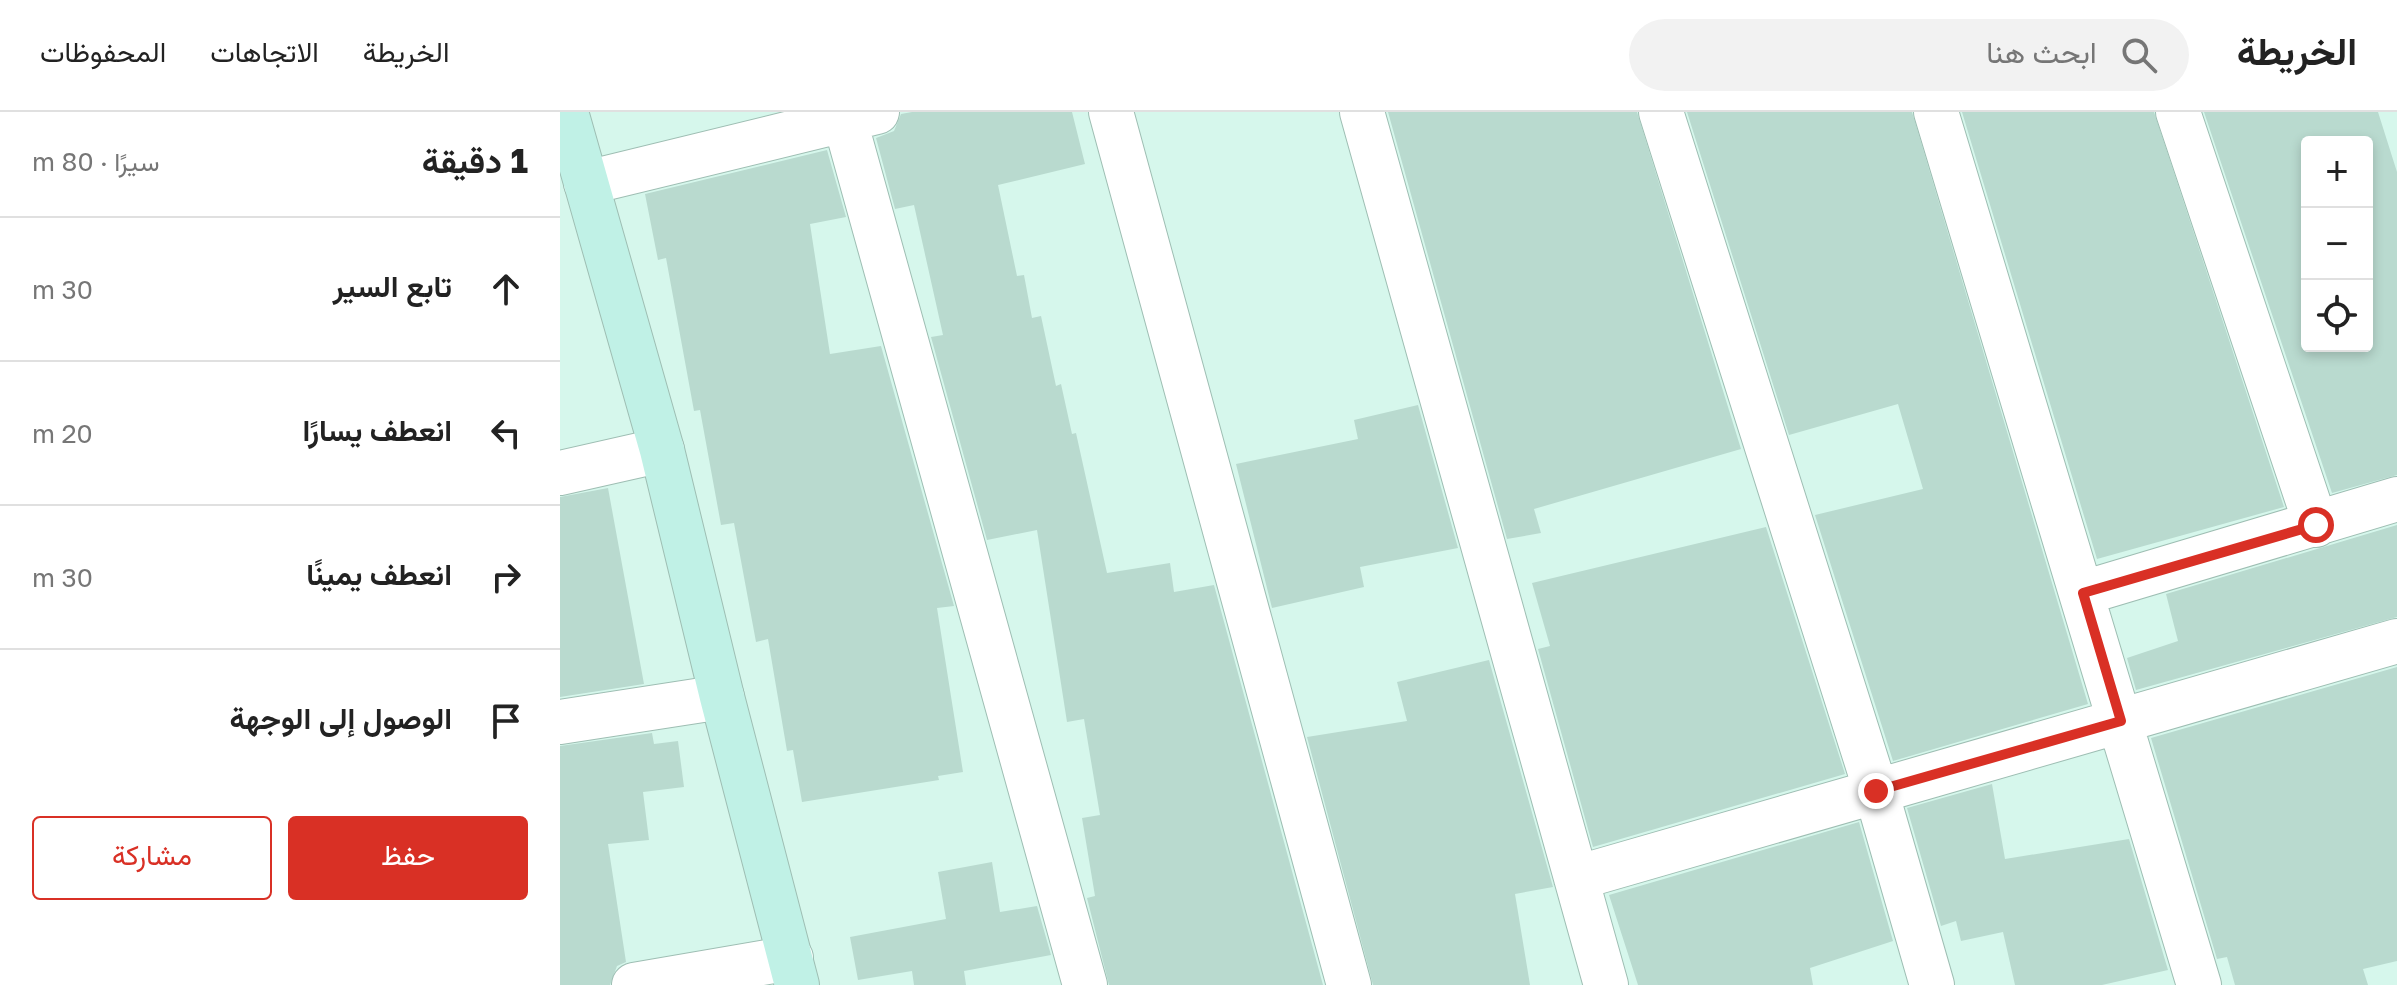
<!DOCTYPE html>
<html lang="ar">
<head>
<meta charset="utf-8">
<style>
  :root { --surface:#fff; --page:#f2f2f2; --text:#222; --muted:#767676; --line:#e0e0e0; --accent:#d93025 }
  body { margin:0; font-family:"Golos Text",Vazirmatn,sans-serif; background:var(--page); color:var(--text); direction:rtl }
  .controls { position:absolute; right:24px; top:24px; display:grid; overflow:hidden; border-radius:8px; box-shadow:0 4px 12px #0003 }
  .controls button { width:72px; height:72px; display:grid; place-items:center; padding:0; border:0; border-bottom:2px solid var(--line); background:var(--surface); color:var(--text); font:40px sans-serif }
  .stop { position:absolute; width:24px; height:24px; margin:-18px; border:6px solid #d93025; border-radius:50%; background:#fff }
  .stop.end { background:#d93025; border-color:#fff; box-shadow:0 2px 8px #0008 }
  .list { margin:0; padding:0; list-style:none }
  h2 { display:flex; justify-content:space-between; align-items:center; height:104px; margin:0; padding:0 32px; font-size:34px }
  h2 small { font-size:26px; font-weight:400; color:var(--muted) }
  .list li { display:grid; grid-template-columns:52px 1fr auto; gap:24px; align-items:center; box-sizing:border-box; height:144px; padding:0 32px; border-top:2px solid var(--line) }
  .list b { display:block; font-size:30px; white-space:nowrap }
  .list em { font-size:26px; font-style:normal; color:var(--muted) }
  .actions { display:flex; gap:16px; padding:24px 32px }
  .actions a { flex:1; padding:18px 0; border:2px solid var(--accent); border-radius:8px; text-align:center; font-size:28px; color:var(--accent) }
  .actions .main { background:var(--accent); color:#fff }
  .icon { flex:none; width:44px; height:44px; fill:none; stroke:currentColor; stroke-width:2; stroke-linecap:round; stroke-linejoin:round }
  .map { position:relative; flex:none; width:1837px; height:873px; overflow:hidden; direction:ltr }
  header { display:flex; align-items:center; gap:48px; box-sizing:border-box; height:112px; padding:0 40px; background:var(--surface); border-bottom:2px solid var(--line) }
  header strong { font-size:38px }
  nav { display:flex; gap:44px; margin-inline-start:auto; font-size:28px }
  .search { width:560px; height:72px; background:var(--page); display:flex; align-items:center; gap:20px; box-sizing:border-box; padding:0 28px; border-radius:44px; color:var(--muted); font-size:30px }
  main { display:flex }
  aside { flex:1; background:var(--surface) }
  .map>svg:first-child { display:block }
  .building { fill:#b9dacf; fill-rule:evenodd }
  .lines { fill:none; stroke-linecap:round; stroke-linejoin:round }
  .street-casing { stroke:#9ebeb3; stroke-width:46 }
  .secondary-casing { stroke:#9ebeb3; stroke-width:46 }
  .street { stroke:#fff; stroke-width:44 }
  .secondary { stroke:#c0f1e6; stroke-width:44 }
  .route { stroke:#d93025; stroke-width:10 }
</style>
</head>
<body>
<header>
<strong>الخريطة</strong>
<div class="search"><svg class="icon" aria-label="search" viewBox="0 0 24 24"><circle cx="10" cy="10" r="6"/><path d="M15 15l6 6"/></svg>ابحث هنا</div>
<nav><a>الخريطة</a><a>الاتجاهات</a><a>المحفوظات</a></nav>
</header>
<main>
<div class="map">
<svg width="1837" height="873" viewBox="0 0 1837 873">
  <rect width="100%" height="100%" fill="#d6f7ec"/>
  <path class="building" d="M352,0h160l13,52 -87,21 19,91 7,-1 8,43 9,-2 15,70 5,-2 11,50 4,-1 31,140 63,-10 4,29 40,-7 109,400h-214l-22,-87 8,-2 -13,-78 18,-3 -16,-96 -17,3 -30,-192 -50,10 -56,-203 12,-2 -29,-130 -19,4 -19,-71 18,-7 7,-17z
    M828,0h249l104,337 -207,60 7,24 -34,6z
    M1127,0h225l176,592 -195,57 -78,-246 108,-26 -25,-85 -109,31z
    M1402,0h192l130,395 -187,52z
    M1644,0h174l19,60v303l-65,18zM1747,30h60v204h-60z
    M267,38l19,67 -36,7 20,130 51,-8 73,260 -17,2 26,164 -25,4 1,4 -137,22 -9,-52 -6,1 -19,-112 -12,3 -22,-119 -13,2 -21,-115 -6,1 -28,-153 -8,2 -13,-66z
    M858,293l40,143 -98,19 4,20 -92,21 -36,-144 122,-25 -4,-19z
    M48,376l36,196 -84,13v-200z
    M1837,413v92l-261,73 -9,-32 51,-17 -12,-47z
    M1206,415l79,247 -252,73 -55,-198 12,-3 -18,-63z
    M929,548l64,227 -38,7 15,91h-157l-66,-248 100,-16 -10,-39z
    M1837,555v294l-34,8 5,16h-133l-8,-28 -10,2 -66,-221z
    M92,621l2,11 24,-3 6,46 -41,5 6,48 -41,4 18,118 -9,4 -7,19h-50v-239z
    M1432,672l13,75 124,-20 39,131 -66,15h-87l-12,-53 -42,9 -5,-20 -15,5 -34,-118z
    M1299,710l34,119 -83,27 3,17h-175l-29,-90z
    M432,750l8,50 37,-6 14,49 -87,16 2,14h-52l-2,-14 -54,9 -8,-43 96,-18 -8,-47z"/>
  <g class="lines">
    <defs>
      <path id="street" d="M551,0l238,873
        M802,0l244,873
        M1101,0l215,679 56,194
        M1376,0l263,873
        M1618,0l138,413
        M285,9l240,864
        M26,71l291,-71
        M0,361l102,-23
        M1523,481l314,-94
        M0,610l162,-25
        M1016,766l821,-237
        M74,873l157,-27"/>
      <path id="secondary" d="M6,0l96,338 60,247 75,288"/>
    </defs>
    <use href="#street" class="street-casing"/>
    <use href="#secondary" class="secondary-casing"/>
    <use href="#street" class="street"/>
    <use href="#secondary" class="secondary"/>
  </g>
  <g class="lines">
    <path class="route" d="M1316,679l245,-70 -38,-128 233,-68"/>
  </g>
</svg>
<div class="controls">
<button>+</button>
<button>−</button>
<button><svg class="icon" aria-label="locate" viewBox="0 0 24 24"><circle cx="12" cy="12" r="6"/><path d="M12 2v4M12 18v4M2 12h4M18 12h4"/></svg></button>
</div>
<div class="stop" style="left:1756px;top:413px"></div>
<div class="stop end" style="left:1316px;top:679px"></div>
</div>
<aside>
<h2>1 دقيقة<small>سيرًا · 80 m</small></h2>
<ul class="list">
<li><svg class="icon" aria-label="ahead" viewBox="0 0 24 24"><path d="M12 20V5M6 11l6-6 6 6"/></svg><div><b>تابع السير</b></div><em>30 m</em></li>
<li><svg class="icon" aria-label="left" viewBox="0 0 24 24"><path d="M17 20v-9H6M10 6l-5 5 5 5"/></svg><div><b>انعطف يسارًا</b></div><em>20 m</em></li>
<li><svg class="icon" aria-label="right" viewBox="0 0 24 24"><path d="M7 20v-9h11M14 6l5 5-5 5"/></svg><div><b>انعطف يمينًا</b></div><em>30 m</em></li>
<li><svg class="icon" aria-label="arrive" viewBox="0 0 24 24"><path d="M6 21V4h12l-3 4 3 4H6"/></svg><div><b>الوصول إلى الوجهة</b></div></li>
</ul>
<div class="actions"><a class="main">حفظ</a><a>مشاركة</a></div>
</aside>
</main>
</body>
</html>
